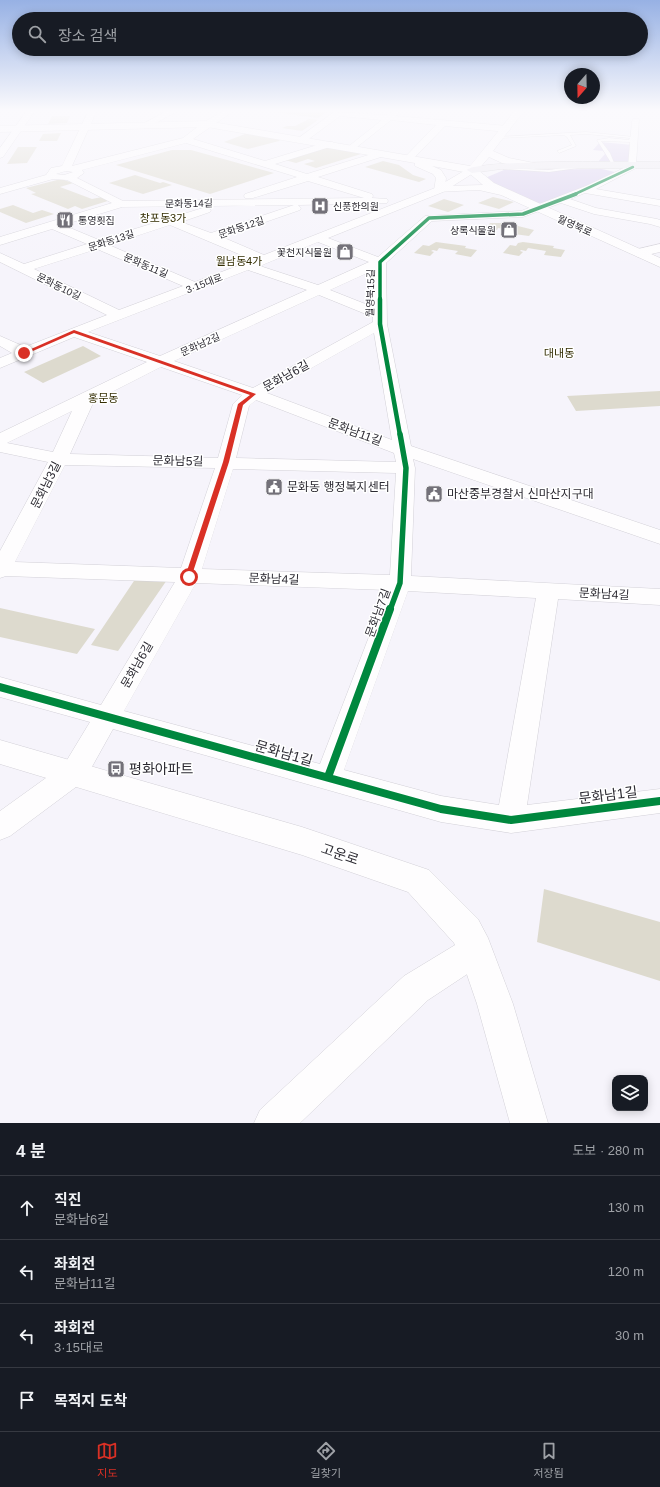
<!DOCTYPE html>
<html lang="ko">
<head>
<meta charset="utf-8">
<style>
  :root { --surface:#171b24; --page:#242831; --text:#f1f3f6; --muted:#9ea1a6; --line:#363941; --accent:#d93025 }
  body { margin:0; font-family:Helvetica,"Noto Sans KR",sans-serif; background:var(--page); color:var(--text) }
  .controls { position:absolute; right:12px; bottom:12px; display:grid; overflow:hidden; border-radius:8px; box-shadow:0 2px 10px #0003 }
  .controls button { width:36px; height:36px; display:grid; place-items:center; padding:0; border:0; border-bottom:1px solid var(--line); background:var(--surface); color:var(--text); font:20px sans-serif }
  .compass { position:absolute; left:564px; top:68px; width:36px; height:36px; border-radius:50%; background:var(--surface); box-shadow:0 2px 10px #0003; rotate:200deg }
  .stop { position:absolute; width:12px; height:12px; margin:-9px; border:3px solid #d93025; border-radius:50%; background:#fff }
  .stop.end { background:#d93025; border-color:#fff; box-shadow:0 1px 4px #0008 }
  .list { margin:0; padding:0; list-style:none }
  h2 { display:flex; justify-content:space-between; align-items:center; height:52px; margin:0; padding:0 16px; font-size:17px }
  h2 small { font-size:13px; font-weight:400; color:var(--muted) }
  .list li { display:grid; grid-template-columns:26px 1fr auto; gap:12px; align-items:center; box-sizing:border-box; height:64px; padding:0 16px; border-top:1px solid var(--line) }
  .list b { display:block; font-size:15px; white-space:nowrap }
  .list p { margin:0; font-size:13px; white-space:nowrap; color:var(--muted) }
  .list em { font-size:13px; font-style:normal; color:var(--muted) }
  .icon { flex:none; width:22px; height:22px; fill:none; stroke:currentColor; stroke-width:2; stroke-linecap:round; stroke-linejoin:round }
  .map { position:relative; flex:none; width:660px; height:1123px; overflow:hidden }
  .search { position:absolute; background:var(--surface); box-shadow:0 2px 10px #0003; left:12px; right:12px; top:12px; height:44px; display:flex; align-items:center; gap:10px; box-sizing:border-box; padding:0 14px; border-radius:22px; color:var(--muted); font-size:15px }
  .sheet { height:308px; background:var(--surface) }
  nav { display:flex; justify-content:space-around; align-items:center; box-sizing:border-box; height:56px; border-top:1px solid var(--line); background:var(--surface); font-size:11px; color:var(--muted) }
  nav a { display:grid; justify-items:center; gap:2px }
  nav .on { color:var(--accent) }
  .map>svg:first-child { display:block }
  .green { fill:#dbd2ef }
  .building { fill:#dddace }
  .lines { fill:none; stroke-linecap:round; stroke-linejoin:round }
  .service-casing { stroke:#d3d1d8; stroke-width:1 }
  .minor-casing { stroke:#d3d1d8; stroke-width:1 }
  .secondary-casing { stroke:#d3d1d8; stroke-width:1 }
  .primary-casing { stroke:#d2d1d5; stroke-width:1 }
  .service { fill:#fefdfe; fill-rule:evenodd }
  .minor { fill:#fefdfe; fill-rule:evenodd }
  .secondary { fill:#fefdfe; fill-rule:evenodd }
  .primary { fill:#eeecf2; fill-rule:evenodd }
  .cycleway-far4-casing { stroke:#fff; stroke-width:3.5 }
  .cycleway-far3-casing { stroke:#fff; stroke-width:5 }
  .cycleway-far2-casing { stroke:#fff; stroke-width:6 }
  .cycleway-far1-casing { stroke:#fff; stroke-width:8 }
  .cycleway-casing { stroke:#fff; stroke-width:10 }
  .cycleway-far4 { stroke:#00873e; stroke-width:2.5 }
  .cycleway-far3 { stroke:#00873e; stroke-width:3.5 }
  .cycleway-far2 { stroke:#00873e; stroke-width:4.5 }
  .cycleway-far1 { stroke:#00873e; stroke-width:5.5 }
  .cycleway { stroke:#00873e; stroke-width:8 }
  .route { fill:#d93025 }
  .labels { text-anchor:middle; stroke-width:3; stroke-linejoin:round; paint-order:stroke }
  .far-street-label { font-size:10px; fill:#2d2b33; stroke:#fff }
  .far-poi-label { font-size:10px; fill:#2d2b33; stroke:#fff; text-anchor:start }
  .far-neighbourhood-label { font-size:11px; fill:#332d02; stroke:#fff }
  .street-label { font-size:12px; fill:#2d2b33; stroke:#fff }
  .poi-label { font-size:12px; fill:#2d2b33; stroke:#fff; text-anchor:start }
  .near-street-label { font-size:14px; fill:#2d2b33; stroke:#fff }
  .near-poi-label { font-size:14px; fill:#2d2b33; stroke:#fff; text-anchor:start }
</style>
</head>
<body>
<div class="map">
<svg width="660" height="1123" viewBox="0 0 660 1123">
  <rect width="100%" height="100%" fill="#f6f4fb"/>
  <path class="green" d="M600,142l33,3 -3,18h-33l8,-9 -2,-3 -10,-1z
    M602,169l17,4 -76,30c-19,2 -43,-14 -58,-25l19,-8z"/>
  <path class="building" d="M273,112h53l-8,6z
    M52,116h18l-3,7 -19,1z
    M309,119l9,1 -16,11 -20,-3 5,-2h8z
    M61,133l-4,8h-18l4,-7z
    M245,134h6l30,5 -2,2 -31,8 -24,-7z
    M330,146l31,8 -45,14 -12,-4 11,-3 -7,-2 -12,4 -11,-3z
    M18,147h19l-10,16 -20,1z
    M172,150h19l83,23 -64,21 -94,-29z
    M383,161l16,4 14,10 13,4 -7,3 -54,-15z
    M135,175l25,8 3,-1 9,3 -29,9 -34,-11z
    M61,179l12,4 -13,4 32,12 10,-2 9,3 -29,9 -7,-3 -7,3 -37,-15 5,-1 -10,-5z
    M493,197l21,5 -15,7 -21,-6z
    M444,199l20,6 -16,7 -20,-6z
    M13,205l20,8 9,-3 12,4 -28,9 -26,-11v-3z
    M490,223h16l28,7 -5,6 -15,-2 2,-3 -18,-3 -1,2 -5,-1 -1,2h2l-3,4 -15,-2 7,-8 6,1z
    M436,242l30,4 -1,2 12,2 -6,7 -16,-3 3,-3 -19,-3 -2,3 -4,-1 -2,1 3,1 -4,4 -16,-3 9,-8 6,1z
    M523,242l31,4 -1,2 12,2 -4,7 -17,-2 2,-4 -18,-3 -2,3 -5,-1 -1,1 3,1 -4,4 -16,-3 7,-8 6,1 2,-3z
    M83,346l18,10 -58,27 -19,-11z
    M660,391v15l-84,5 -9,-15z
    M142,569l27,8 -51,74 -27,-6z
    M0,608l95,21 -18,25 -77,-17z
    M544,889l116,33v59l-123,-39z"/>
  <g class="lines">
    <defs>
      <path id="service" d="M586,132l48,5 -3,5 -30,-1 9,12 5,12 -2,1 -16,-26 12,-2 20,2 1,-2 -44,-4 -16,1 6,11 -17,7 -2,-2 15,-6 -5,-8 -3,-2 -64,3 -2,-1z
        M576,166l2,2 -29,4 -46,-3 2,-1 44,2z"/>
      <path id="minor" d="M26,112h8l-31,45 -3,1v-10z
        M88,112h8l-24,54 111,-28 21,-16 18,-10h10l-39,27 72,22 62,-19h6v4l-58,18 32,10 71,-22h6v4l-66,21 54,17 1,2 -1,2 15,1 1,2 -1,2 -89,2 3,3 -1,2 -78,27 42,18 171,-67 34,-20h6l2,2 -2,2 -32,20 -115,46 50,19 47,-41 96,-5 65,-25 42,-20 4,-45 1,-2h6l-3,46 2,2 -42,22 64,11v6l-75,-13 -15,6 26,9 61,11 3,1v7l-10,-3 -56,-10 -33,-11 -38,14 -91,4 -46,42 1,61 24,122 249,84v14l-247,-85 2,9 -4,108 249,13v16l-102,-6 -31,206 133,-16v24l-149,20 -70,-11 -328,-93 -29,52 -74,55 -10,4v-29l64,-46 26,-43 -90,-25v-20l101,28 74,-123 -169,-6 -6,2v-27l48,-89 -48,-10v-19l147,-71 -73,-25 -74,31v-10l12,-5 -12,-7v-10l25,11 82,-32 -107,-53v-9l24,11 63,-20 -35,-15 -52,16v-8l112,-34 -45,-23 -14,-1 -53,15v-6l46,-13 5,-7 11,-2zM186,143l111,34 -52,17 -1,2 1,2h8l55,-17 56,17 -241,3 -46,-23 7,-5 -2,-3zM66,171l7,1 -9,3 -8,-1zM294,205l-83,28 -30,-11 29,-10 1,-2 -5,-3 -107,33 -36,-15 59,-18zM170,225l83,35 -58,22 -86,-37zM318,242l51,20 -51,23 -58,-19zM97,249l86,37 -64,24 -85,-41zM248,270l59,20 -147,66 -72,-24zM374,270l-1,37 -43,-17zM319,295l54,22v5l-120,66 -79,-27zM374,333l18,107 -125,-47zM161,367l81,28 -9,9 -15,54 -148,-4 24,-53zM256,400l138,53 2,9 -160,-4 13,-52zM72,411l-19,41 -46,-9zM65,465l150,3 -34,100 -166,-6zM233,469l163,4 -6,102 -188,-6zM196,583l191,7 -67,174 -196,-53zM408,591l128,7 -37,207 -58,-9 -97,-26z
        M165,112h11l-28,15 -3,1 -4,-3z
        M334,112l53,3 4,-3h8l-3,4 111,10 4,3 -4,3 -62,-6 -34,35h-6v-4l31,-32 -45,-5 -39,31 -5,-3 2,-2 33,-26 -42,-4 -34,25h-6v-4z
        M660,244v8l-22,5 -6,-4 2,-3z
        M476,934l11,5 5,11 -5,11 -59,39 -128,123h-46l6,-13 144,-134 61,-37z"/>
      <path id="secondary" d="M514,112h9l-30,39 16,7 25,5 5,3 -5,3 -32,-6 -13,-6 -11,13 16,13 166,75v9l-159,-72 -22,-5 -44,2 -1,-2 2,-12 -3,-4 -18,-8v-3l-208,-36 -207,5v-6l207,-5 263,45zM432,166l37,7 14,12 -38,1 1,-8 -5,-8z
        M0,740l302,87 127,43 49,49 10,19 25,66 35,119h-38l-33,-119 -16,-47 -7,-14 -46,-51 -106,-37 -302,-91z"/>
      <path id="primary" d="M660,162v6l-159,1 -29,4 -5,-3c10,-11 168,-8 193,-8z"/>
    </defs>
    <use href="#service" class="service-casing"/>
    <use href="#minor" class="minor-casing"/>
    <use href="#secondary" class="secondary-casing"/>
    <use href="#primary" class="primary-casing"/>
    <use href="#service" class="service"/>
    <use href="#minor" class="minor"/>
    <use href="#secondary" class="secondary"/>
    <use href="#primary" class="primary"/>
    <defs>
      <path id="cycleway-far4" d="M573,195l60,-28"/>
      <path id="cycleway-far3" d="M380,300v-38l49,-44 94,-4 53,-20"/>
      <path id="cycleway-far2" d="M380,299v25l20,111"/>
      <path id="cycleway-far1" d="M390,610l10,-27 6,-115 -6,-34"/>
      <path id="cycleway" d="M0,687l441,122 70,11 149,-19
        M328,777l62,-168"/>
    </defs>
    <use href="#cycleway-far4" class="cycleway-far4-casing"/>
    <use href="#cycleway-far3" class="cycleway-far3-casing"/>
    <use href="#cycleway-far2" class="cycleway-far2-casing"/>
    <use href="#cycleway-far1" class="cycleway-far1-casing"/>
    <use href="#cycleway" class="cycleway-casing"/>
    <use href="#cycleway-far4" class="cycleway-far4"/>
    <use href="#cycleway-far3" class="cycleway-far3"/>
    <use href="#cycleway-far2" class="cycleway-far2"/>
    <use href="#cycleway-far1" class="cycleway-far1"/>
    <use href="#cycleway" class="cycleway"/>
  </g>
  <linearGradient id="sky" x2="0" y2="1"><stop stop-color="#97b1e4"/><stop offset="0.41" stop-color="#fbfafd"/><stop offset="1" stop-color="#fbfafd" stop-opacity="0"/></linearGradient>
  <rect width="660" height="270" fill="url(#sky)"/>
  <path class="route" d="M74,330l182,64 -13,11 -14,57 -38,116 -6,-1 38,-115 15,-58 12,-9 -176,-62 -48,21 -4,-1z"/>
  <defs>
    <symbol id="hospital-square" viewBox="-11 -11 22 22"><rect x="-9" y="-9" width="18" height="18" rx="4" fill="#737179" stroke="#fff"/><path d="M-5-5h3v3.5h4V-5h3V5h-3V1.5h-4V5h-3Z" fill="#fff"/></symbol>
    <symbol id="restaurant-square" viewBox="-11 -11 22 22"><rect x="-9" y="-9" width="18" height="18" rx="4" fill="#737179" stroke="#fff"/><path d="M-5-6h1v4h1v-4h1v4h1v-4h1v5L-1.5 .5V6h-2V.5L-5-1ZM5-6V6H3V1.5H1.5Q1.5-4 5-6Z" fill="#fff"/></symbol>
    <symbol id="shop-square" viewBox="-11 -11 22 22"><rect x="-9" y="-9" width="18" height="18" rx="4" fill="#737179" stroke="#fff"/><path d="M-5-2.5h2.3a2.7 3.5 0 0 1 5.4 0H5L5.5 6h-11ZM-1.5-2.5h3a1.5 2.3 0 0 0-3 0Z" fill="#fff"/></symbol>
    <symbol id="civic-square" viewBox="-11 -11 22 22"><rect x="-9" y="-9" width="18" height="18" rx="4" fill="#737179" stroke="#fff"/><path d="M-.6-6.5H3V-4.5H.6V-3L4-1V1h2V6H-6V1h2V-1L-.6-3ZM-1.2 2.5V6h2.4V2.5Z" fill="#fff"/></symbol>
    <symbol id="bus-square" viewBox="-11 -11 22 22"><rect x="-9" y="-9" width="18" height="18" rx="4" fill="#737179" stroke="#fff"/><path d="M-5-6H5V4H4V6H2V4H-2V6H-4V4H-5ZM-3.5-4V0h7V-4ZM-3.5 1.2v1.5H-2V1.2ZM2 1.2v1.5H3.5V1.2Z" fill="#fff"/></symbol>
  </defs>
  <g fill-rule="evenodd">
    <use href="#hospital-square" x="310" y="196" width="20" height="20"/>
    <use href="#restaurant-square" x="55" y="210" width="20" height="20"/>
    <use href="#shop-square" x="499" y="220" width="20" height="20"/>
    <use href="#shop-square" x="335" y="242" width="20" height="20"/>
    <use href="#civic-square" x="264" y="477" width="20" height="20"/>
    <use href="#civic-square" x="424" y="484" width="20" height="20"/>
    <use href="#bus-square" x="106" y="759" width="20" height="20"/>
  </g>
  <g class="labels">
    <g class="far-street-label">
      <text transform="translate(189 203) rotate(-1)" y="4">문화동14길</text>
      <text transform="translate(575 225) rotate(24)" y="4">월영북로</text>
      <text transform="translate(241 227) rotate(-19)" y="4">문화동12길</text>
      <text transform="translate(111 240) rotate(-18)" y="4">문화동13길</text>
      <text transform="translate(146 265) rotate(23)" y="4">문화동11길</text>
      <text transform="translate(204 283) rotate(-21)" y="4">3·15대로</text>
      <text transform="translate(59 286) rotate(26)" y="4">문화동10길</text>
      <text transform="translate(370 293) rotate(-89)" y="4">월영북15길</text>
      <text transform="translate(200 344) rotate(-24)" y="4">문화남2길</text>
    </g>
    <g class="far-poi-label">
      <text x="333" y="210">신풍한의원</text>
      <text x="78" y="224">통영횟집</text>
      <text x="496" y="234" text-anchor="end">상록식물원</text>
      <text x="332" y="256" text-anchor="end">꽃천지식물원</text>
    </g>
    <g class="far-neighbourhood-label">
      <text x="163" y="222">창포동3가</text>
      <text x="239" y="265">월남동4가</text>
      <text x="559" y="357">대내동</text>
      <text x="103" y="402">홍문동</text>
    </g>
    <g class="street-label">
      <text transform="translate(286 376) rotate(-29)" y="4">문화남6길</text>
      <text transform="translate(355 432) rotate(20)" y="4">문화남11길</text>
      <text transform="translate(178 461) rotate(1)" y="4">문화남5길</text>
      <text transform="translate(46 485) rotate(-63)" y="4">문화남3길</text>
      <text transform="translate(274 579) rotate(2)" y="4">문화남4길</text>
      <text transform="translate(604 594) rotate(3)" y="4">문화남4길</text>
      <text transform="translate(378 613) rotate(-70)" y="4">문화남7길</text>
      <text transform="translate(137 665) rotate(-60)" y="4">문화남6길</text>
    </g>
    <g class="poi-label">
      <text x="287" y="491">문화동 행정복지센터</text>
      <text x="447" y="498">마산중부경찰서 신마산지구대</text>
    </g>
    <g class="near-street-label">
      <text transform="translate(284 753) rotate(16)" y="5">문화남1길</text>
      <text transform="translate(608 795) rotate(-7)" y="5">문화남1길</text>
      <text transform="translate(340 854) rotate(19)" y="5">고운로</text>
    </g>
    <g class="near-poi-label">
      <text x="129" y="774">평화아파트</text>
    </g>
  </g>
</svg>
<div class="controls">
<button><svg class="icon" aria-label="layers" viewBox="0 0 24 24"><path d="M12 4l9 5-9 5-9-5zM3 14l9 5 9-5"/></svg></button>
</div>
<svg class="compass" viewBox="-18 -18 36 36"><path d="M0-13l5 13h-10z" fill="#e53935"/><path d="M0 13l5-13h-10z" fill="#9ea1a6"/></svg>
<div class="stop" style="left:189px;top:577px"></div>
<div class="stop end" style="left:24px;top:353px"></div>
<div class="search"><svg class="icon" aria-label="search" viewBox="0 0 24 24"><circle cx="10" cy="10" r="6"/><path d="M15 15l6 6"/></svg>장소 검색</div>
</div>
<section class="sheet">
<h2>4 분<small>도보 · 280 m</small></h2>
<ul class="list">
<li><svg class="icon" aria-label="ahead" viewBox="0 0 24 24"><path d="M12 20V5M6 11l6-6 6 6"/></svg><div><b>직진</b><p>문화남6길</p></div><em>130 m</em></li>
<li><svg class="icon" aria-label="left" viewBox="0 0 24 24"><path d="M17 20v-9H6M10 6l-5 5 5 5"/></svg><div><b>좌회전</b><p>문화남11길</p></div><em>120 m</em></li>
<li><svg class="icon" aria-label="left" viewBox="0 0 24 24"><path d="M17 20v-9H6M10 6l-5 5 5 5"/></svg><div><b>좌회전</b><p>3·15대로</p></div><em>30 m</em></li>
<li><svg class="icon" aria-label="arrive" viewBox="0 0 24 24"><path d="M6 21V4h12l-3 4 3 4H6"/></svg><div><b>목적지 도착</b></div></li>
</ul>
</section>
<nav>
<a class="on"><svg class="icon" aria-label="map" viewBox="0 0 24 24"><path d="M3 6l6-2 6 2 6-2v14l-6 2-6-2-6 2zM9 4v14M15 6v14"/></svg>지도</a>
<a><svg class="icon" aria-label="directions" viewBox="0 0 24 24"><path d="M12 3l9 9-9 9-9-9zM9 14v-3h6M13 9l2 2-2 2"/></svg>길찾기</a>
<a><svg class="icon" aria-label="saved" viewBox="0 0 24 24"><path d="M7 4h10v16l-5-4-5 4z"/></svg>저장됨</a>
</nav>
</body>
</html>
